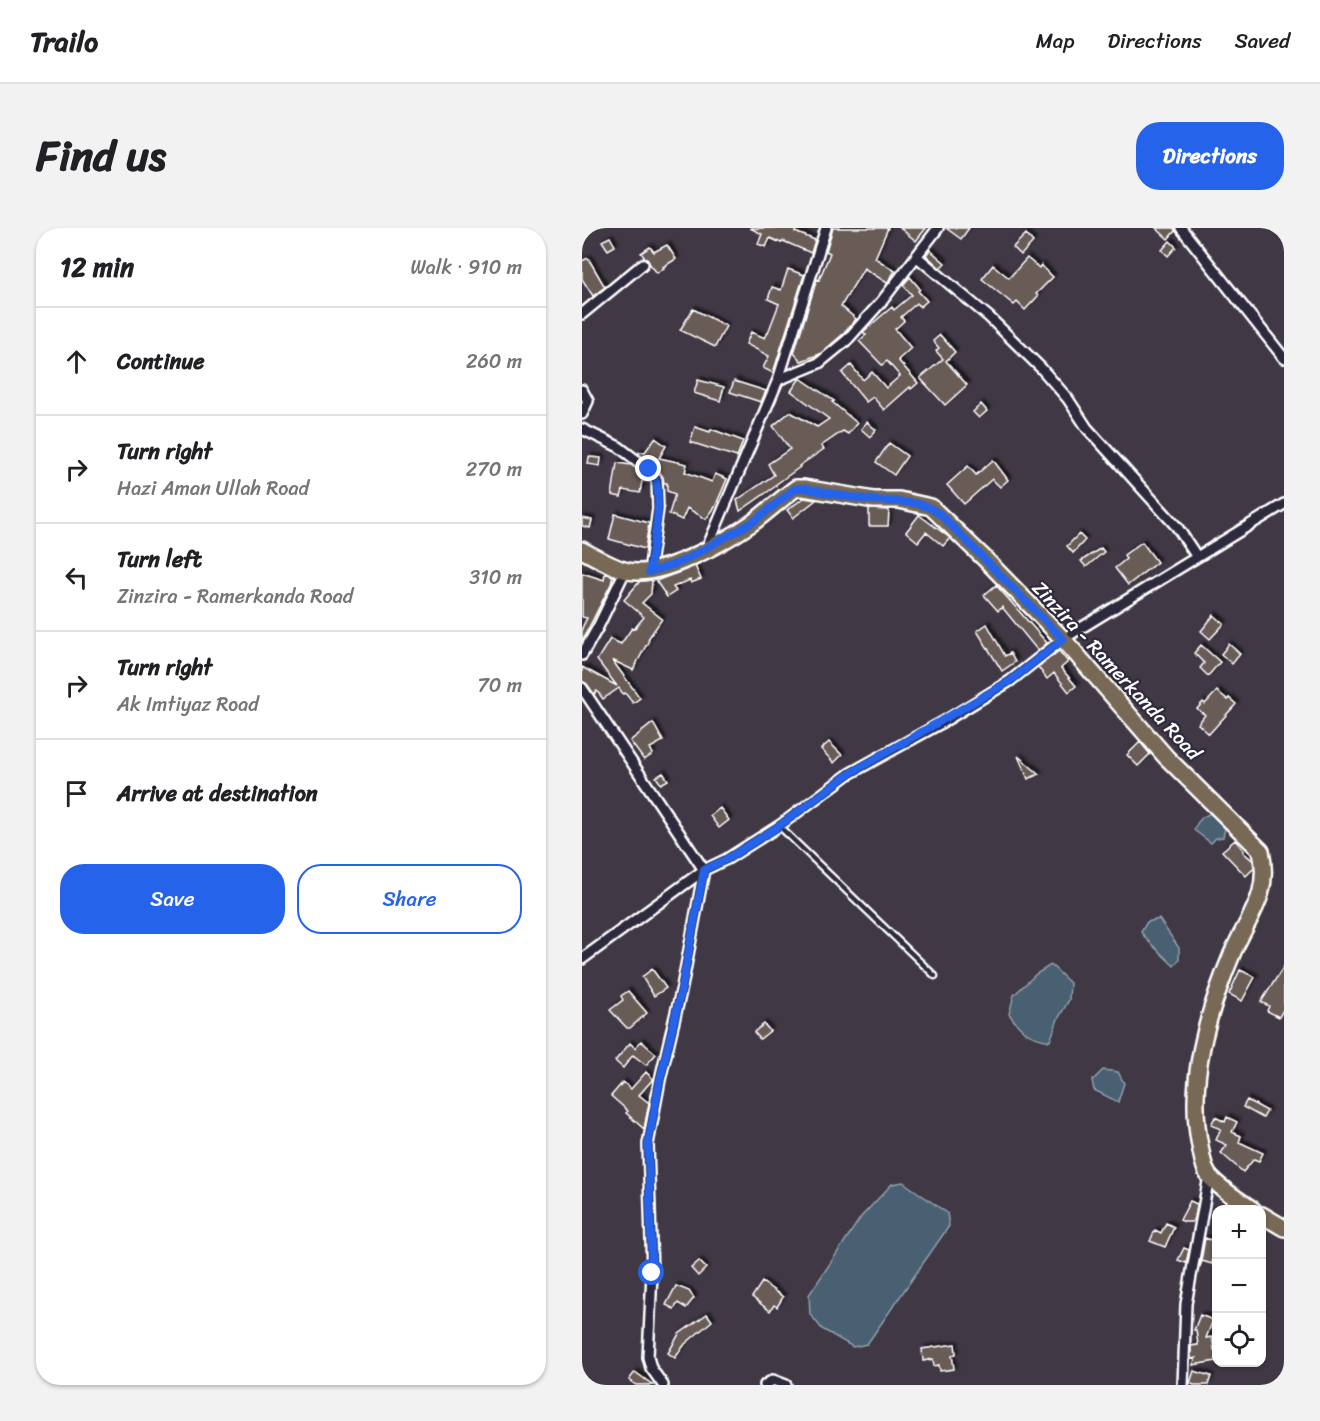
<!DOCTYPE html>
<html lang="en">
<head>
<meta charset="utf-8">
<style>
  :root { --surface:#fff; --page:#f2f2f2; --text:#202124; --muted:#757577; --line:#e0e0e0; --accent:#2563eb }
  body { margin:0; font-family:Sriracha,sans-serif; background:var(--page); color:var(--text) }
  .controls { position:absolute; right:18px; bottom:18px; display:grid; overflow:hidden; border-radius:12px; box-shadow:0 2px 4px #0004 }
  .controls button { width:54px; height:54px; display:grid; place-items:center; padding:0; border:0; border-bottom:2px solid var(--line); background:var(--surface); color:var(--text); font:30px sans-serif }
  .stop { position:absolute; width:18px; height:18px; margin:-14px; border:4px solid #2563eb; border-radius:50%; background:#fff }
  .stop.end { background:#2563eb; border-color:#fff; box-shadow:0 2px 6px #0008 }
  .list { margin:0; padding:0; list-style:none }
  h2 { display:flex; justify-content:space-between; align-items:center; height:78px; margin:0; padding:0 24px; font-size:26px }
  h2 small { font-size:20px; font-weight:400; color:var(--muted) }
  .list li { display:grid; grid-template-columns:39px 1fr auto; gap:18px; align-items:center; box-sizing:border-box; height:108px; padding:0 24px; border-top:2px solid var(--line) }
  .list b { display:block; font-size:22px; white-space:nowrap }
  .list p { margin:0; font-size:20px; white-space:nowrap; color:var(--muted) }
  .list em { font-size:20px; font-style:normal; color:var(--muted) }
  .actions { display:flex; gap:12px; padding:18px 24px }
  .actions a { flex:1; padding:14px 0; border:2px solid var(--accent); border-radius:24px; text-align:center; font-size:21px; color:var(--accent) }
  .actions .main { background:var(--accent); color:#fff }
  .icon { flex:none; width:33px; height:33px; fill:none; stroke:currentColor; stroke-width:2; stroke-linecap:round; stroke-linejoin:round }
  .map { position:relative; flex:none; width:702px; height:1157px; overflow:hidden; border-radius:24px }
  header { display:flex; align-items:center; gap:36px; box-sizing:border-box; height:84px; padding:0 30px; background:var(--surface); border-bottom:2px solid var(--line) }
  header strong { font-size:28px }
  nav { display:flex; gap:33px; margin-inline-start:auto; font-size:21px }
  .intro { display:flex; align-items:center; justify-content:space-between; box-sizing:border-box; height:144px; padding:0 36px }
  h1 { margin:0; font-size:42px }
  .button { padding:15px 27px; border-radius:24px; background:var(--accent); color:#fff; font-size:21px; font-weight:700 }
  main { display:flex; gap:36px; padding:0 36px }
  aside { flex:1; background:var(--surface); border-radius:24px; box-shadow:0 2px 4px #0004 }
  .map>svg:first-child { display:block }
  .water { fill:#486172; stroke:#91a0aa; stroke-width:1.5 }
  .building { fill:#695b57; stroke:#fff; stroke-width:1.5; filter:url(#shadow) }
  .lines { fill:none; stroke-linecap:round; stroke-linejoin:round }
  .lane-casing { stroke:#fff; stroke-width:9 }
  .street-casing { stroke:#fff; stroke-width:14 }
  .primary-casing { stroke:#fff; stroke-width:20 }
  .lane { stroke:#2f2a3d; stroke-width:4.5 }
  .street { stroke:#2f2a3d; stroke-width:9 }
  .primary { stroke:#776954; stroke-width:15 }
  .route { stroke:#2563eb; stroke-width:8 }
  .labels { text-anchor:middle; stroke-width:4.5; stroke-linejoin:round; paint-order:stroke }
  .street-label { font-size:20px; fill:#fff; stroke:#2f2a3d }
</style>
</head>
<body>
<header>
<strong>Trailo</strong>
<nav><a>Map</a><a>Directions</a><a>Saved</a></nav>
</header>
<div class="intro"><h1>Find us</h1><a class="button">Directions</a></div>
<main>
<aside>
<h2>12 min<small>Walk · 910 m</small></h2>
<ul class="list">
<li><svg class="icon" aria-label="ahead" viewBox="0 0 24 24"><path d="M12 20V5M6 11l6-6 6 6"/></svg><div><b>Continue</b></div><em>260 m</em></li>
<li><svg class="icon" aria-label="right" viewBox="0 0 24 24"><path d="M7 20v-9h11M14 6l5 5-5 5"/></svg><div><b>Turn right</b><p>Hazi Aman Ullah Road</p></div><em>270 m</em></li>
<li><svg class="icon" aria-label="left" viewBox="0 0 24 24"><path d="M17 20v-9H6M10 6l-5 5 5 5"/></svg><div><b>Turn left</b><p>Zinzira - Ramerkanda Road</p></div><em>310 m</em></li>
<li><svg class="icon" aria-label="right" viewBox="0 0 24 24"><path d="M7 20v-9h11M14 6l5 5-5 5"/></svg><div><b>Turn right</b><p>Ak Imtiyaz Road</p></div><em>70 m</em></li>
<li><svg class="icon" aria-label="arrive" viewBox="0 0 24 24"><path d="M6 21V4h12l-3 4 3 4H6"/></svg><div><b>Arrive at destination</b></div></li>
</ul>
<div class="actions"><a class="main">Save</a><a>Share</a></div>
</aside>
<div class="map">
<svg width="702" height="1157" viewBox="0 0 702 1157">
  <defs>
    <filter id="shadow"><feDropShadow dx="3" dy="-3" stdDeviation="1.5" flood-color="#0009"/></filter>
  </defs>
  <rect width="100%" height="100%" fill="#403945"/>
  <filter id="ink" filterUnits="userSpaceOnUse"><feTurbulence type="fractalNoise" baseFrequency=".0167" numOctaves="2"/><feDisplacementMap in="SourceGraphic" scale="12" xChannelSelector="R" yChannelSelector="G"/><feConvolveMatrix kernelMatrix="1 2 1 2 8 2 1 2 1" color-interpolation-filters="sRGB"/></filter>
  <g filter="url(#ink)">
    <path class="water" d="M635,583l10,9 -4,17 -7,1 -5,5 -17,-13c4,-12 11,-15 23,-19z
      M577,691l20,29v12l-5,6 -27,-26 -6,-8 6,-10z
      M469,737l19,18 -1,17 -11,19 -8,22c-22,-4 -28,-9 -41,-27l5,-19 22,-21z
      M521,842l15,2 6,11 -6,19 -24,-12 -2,-9z
      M321,954l44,31 2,13 -82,118 -14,3 -31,-18 -12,-15 -1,-19 52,-78 31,-33z"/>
    <path class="building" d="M168,0h47l-2,4 20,8 -4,13 -28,-12 -2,2 -11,-5 -4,9 -8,-3 4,-10z
      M251,0h55l-13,30 20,13 -8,12 -23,-15 -23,38 15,13 -14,16 -22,19 -19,7 -7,-8 23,-74 2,1 11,-27 -4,-2z
      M318,0h26l-10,13z
      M364,0h23l-8,11z
      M574,0h18l1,3 -7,8z
      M444,6l7,8 -12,13 -8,-8z
      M28,9l5,9 -7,4 -6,-9z
      M588,13l6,6 -8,9 -6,-6z
      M85,17l9,14 -13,8 1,1 -7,5 -16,-20 9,-6 4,5z
      M348,22l15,13 -5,5 -14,-13z
      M6,30l17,29 -12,9 -11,-17v-18z
      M445,30l12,10 2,-3 12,12 -17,17 2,2 -13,14 -8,-8 -3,3 -32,-26 11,-14 16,13z
      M206,41l16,6 -31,98 -10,-5 6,-12 -23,-12 5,-12 14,6 4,-8 10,-26 -11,-5 4,-12 9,3z
      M328,49l10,12 -2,2 9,10 -7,6 -3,-4 -16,14 3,4 -9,8 16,19 -13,12 20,23 -7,6 -1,-2 -26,23 -11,-13 -7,5 -24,-29 9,-8 12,15 9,-8 14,16 14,-12 -13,-15 -5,4 -23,-24 7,-6 -3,-3 16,-14 13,-11 2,3 18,-15 -9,-10z
      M111,81l33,17 -11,21 -35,-17z
      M358,107l15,17 -9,9 21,24 -22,20 -25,-27 23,-19 -7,-8 3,-3 -6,-7z
      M218,150l34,23 -2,1 25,21 -9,11 -5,-3 -22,15 3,3 -25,17 1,1 -25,18 1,1 -36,25 -3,-11 37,-25 -6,-11 22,-15 -17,-23 17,-14 27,15 12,-8 -38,-28z
      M116,152l26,7 -4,14 -26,-8z
      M152,153l32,10 -5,11 -31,-10z
      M399,176l6,7 -8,7 -6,-6z
      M285,194l9,8 -6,7 -9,-8z
      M113,199l15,5 1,-3 32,12 -6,16 -47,-15z
      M73,210l11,8 -7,12 28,6 -2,8 27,10 3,-8 12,5 -12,28 -9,12 -19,-11 -5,12 -13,-6 6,-20 -8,-3v-8h-3l-1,-6 -6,-9 -18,-14v-2h6z
      M307,215l18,13 -13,19 -18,-13z
      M7,229l12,1 -1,8 -12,-2z
      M411,232l15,20 -8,7 -8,-8 -28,25 -17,-19 21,-19 8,9z
      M35,235l14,2 17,13 2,4 -8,-1 -2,12 -17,-3 -2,7 -9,-2z
      M222,270l12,2 -23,18 -6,-8z
      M287,281l20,1 -1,16h-19z
      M33,286l34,9 -4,26 -36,-10z
      M337,287l31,23 -7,8 -17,-14 -8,10 -12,-10z
      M0,290l10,2 -2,8 -8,-2z
      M497,306l6,6 -12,13 -6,-7z
      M560,314l15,20 -29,23 -13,-17 11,-9 -2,-4z
      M519,320l3,4 -18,15 -5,-6z
      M113,338l6,13 -10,4 -1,-3 -17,7 3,4 -9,6 -11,-16z
      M0,345l22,7 1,-7 8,3 -2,8 -29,57v-13l5,-10 -5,-1z
      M70,352l-1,14 -9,9 20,16 -14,20 1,1 -16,30 -21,-10 28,38 -7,5 -8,-10 -2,1 -4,-6 -16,11 -6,-8 -3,3 -7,-10 -5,-3v-14l35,19 -20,-26 13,-21 11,5 11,-16 2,1 10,-12 -20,-17 16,-19z
      M414,357l51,58 -9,8 -36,-44 -4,4 -14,-16z
      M632,387l10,9 -14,15 -9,-8z
      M405,396l18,32 5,-3 5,9 -13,9 -25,-40z
      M647,416l11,10 -8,10 -11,-10z
      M619,417l19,17 -12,14 -8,-8 4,-5 -10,-10z
      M477,423l9,11 -7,6 15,18 -7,6 -15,-19 -7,6 -9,-12z
      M635,463l11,9 1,-2 7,6 -27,30 -11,-10 7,-9 -8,-6 6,-7 2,2z
      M71,495l10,18 -13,7 3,6 -9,6 -14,-19z
      M247,514l13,13 -8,8 -13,-14z
      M558,514l10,12 -12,12 -11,-11z
      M436,528l21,18 -11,5z
      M81,545l5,7 -7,4 -5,-7z
      M138,580l9,12 -10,8 -9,-12z
      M653,612l9,11 -1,1 10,9 1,7 -8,8 -24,-25z
      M702,738v42l-5,9 -12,-6 2,-5 -8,-4z
      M70,741l14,19 -12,8 -12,-19z
      M658,742l15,7 -13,24 -13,-7z
      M46,763l19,22 -17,15h-3l-17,-18 13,-10 -2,-4z
      M182,796l6,7 -10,8 -6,-7z
      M59,813l15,13 -10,11 -13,-10 -10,13 -8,-7 15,-18 5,5z
      M64,844l7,7 -14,16 10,8 -5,26 -18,-16 2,-2 -17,-15 12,-14 8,7z
      M665,872l20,11 -4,7 -20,-11z
      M633,889l10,5 2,-5 10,5 -5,10 9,4 -2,6 24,11 -4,8 -5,-2 -11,13 -22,-19 6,-8 -11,-5 5,-11 -10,-4z
      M608,973l7,3 -1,9 -4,9h-7l-5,-2z
      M584,995l8,4 -9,20 -15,-6 5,-11 6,3z
      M623,1010l11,4 -4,22 -10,-3 -2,6z
      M602,1020l5,2 -3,13 -8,-3z
      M117,1033l7,7 -8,8 -7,-8z
      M180,1054l21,15 -6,10 -3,-2 -4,6 -18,-14z
      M94,1058l13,5 5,7 -8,10 -8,-5 -4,6 -8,-4z
      M125,1086l5,7 -27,23 -10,14 -7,-5 11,-19z
      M618,1087l13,5 -7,18 6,-1 2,13h2v11l-23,4 3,-7 -5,1v-13l7,-1 -2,-15h-2z
      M373,1116l1,10 -4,1 2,14 -14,2 -1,-6 -5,1 -1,-7 -10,2 -1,-12z
      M612,1143l17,5 -3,9h-14l-4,-2z
      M53,1144l18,13h-17l-7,-5z"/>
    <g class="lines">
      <defs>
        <path id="lane" d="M197,598l156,150"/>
        <path id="street" d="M599,0l103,130
          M334,28l73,61 52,51 27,31 19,29 90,99 20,30
          M0,86l61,-50
          M196,152l41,-17 28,-23 35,-39 56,-73
          M0,162l6,11 -6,13
          M0,201l37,18 34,26 4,7 1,29 -9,63
          M125,320l71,-168 48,-152
          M0,427l16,-28 27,-56
          M0,460l122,182 -22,117 -22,93 -12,64 4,129 -4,84 3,11 12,17
          M0,731l122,-89 23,-11 52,-33 70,-52 94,-52 67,-41 53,-42 221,-135
          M183,1157l8,-5 13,5
          M601,1157l3,-81 23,-128"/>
        <path id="primary" d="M0,322c13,7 28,16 42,20 34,11 100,-28 128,-47 15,-11 29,-24 44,-35h8l70,12h25l32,7 54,52 78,80 103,118 95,94c10,45 -13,65 -29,103 -25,60 -45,127 -32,192 2,9 3,22 9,30 11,13 30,24 44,34
          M680,987l22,13"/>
      </defs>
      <use href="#lane" class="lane-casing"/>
      <use href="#street" class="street-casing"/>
      <use href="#primary" class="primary-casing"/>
      <use href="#lane" class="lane"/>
      <use href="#street" class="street"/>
      <use href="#primary" class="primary"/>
    </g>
  </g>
  <g class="lines" filter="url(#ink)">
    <path class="route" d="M67,241c19,15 3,81 0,103l30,-9 74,-41 43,-34h8c23,5 47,10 70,12 24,3 46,-2 67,15l122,124 -53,42 -161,93 -70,52 -52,33 -23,11 -22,117 -22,93 -12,64 4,129"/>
  </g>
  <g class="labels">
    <g class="street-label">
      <text transform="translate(535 442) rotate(47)" y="7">Zinzira - Ramerkanda Road</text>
    </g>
  </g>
</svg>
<div class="controls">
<button>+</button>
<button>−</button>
<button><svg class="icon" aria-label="locate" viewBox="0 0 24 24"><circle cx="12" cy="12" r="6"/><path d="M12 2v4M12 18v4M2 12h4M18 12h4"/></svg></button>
</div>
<div class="stop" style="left:70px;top:1045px"></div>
<div class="stop end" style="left:67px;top:241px"></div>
</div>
</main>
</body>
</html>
